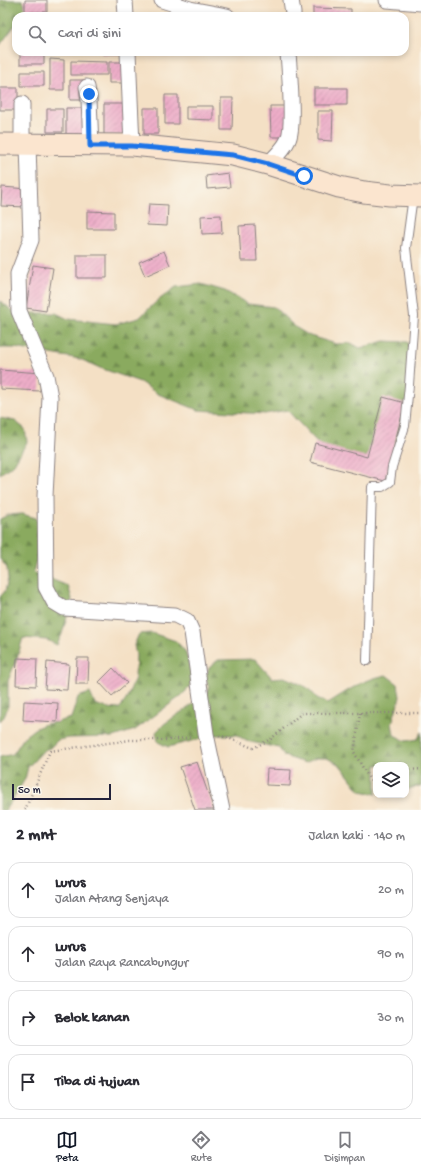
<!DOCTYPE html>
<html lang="id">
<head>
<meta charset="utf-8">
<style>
  :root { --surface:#fff; --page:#f2f2f3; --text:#2b2b33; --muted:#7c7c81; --line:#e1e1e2; --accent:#111827 }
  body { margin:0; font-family:"Gochi Hand",sans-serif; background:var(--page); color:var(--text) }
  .controls { position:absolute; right:12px; bottom:12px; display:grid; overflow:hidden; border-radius:8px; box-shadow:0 2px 6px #0003 }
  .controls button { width:36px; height:36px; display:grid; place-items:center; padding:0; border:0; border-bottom:1px solid var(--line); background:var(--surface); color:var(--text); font:20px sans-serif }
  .scale { position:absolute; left:12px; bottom:10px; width:99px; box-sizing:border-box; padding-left:4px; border:2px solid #22223b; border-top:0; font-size:11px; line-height:14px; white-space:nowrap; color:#22223b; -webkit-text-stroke:3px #fbf7ec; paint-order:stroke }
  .stop { position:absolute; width:12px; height:12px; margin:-9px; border:3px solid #1a73e8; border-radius:50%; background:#fff }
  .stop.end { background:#1a73e8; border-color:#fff; box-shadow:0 1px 4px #0008 }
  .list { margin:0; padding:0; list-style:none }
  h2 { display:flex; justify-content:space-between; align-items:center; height:52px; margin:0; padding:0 16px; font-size:17px }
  h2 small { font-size:13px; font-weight:400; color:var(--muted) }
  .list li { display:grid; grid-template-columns:26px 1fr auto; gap:12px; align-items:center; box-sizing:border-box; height:56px; margin:0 8px 8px; padding:0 8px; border:1px solid var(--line); border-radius:12px }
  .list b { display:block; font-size:15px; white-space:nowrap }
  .list p { margin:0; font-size:13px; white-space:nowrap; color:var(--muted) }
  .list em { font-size:13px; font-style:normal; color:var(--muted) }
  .icon { flex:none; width:22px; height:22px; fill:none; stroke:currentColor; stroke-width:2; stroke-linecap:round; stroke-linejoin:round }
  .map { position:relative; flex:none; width:421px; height:810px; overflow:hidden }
  .search { position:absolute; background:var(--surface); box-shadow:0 2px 6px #0003; left:12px; right:12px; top:12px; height:44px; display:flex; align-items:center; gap:10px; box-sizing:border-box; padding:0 14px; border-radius:12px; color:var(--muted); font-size:15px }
  .sheet { height:308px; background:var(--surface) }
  nav { display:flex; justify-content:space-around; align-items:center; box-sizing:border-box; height:56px; border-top:1px solid var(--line); background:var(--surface); font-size:11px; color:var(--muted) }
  nav a { display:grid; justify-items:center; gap:2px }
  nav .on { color:var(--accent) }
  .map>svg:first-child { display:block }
  .forest { fill:url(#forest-firs); stroke:#56664c }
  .building { fill:url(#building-hatch) }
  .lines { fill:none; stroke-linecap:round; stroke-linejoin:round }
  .service-casing { stroke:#8b8180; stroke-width:10 }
  .minor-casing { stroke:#8b8180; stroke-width:17 }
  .secondary-casing { stroke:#8b8180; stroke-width:23 }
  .path { stroke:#8b8180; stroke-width:2.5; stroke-dasharray:1 3; stroke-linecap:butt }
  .service { stroke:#fff; stroke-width:8 }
  .minor { stroke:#fff; stroke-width:15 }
  .secondary { stroke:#fbe5cf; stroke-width:21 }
  .route { stroke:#1a73e8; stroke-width:5 }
</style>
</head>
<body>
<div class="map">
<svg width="421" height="810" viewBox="0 0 421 810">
  <defs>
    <pattern id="forest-firs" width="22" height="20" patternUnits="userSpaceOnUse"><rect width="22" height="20" fill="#8aaa5e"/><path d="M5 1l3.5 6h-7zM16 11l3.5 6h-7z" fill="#708a4f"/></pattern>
    <pattern id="building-hatch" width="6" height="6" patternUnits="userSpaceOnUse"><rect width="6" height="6" fill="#edadc8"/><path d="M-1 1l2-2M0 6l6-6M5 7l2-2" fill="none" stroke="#cb95ad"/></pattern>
  </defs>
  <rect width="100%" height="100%" fill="#fbf7ec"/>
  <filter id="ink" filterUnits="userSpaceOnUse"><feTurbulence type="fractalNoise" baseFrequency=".025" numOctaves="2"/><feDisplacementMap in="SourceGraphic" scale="8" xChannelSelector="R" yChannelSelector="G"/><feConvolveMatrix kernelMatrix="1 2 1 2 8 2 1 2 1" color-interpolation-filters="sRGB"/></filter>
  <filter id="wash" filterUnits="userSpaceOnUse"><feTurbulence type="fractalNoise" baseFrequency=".012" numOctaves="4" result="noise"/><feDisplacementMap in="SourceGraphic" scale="16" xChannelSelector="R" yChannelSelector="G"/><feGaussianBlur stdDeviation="0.9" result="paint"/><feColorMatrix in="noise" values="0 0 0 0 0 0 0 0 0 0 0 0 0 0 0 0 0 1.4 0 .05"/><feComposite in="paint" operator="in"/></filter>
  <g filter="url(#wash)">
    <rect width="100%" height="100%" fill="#f4e0c5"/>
    <path class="forest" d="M0,0h22c5,6 5,10 0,16h-6v8l-16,21z
      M201,284l24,7 23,13 26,3 21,20 15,9 26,8 15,-1 9,5 24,-7 24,1 6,25 -15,72 -18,13 -21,10 -22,-7 -20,-12 -31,-33 -22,4 -67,-4 -40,-16 -18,-12 -40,-14 -20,-9 -65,-11h-15v-47l16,12h40l12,6 48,5 23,-6 17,-16 20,-15z
      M0,418l15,3 10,8 2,13 -13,22 -14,10z
      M22,514l14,4 9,11 -12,43 35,14 4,13 -10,35 -5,11 -10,-5 -24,-2 -6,20 -9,23v25l-4,11 -4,4v-124l5,-6 3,-12 -1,-11 -7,-9v-40l8,-4z
      M152,633l24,8 9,10 8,25 -4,12 -8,8 -46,34 -21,7 -45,1 -11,2 -8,8 -6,2 -16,17 -3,12 -12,20 -8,11h-5v-53l13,-3 12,-18 9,-7 11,-5 12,-2 14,-4 7,-21 12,-4 5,11 12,4 12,1 7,-9 9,-22 1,-23 -2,-10 5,-11z
      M255,659l17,19 12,-1 12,5 12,6 9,10 11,5c21,-13 34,-23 58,-28l12,9 2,13 -8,26 2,12 12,6 12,-2 3,-7v55l-4,-1 -11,4v-25h-30v29l-16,-3 -20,-26 -13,-7h-11l-11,5 -21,-7 -5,-8 -33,-7 -9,-6h-21l-48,12 -10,-5 -2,-10 8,-8 39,-27 7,-10 -6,-9 5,-10 9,-8z"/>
    <g id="blocks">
      <path class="building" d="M25,0h22v12h-22z
        M313,8l38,1v7h-38z
        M20,52h24v12h-24z
        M102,52h20v2h-20z
        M50,59l14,1v30h-14z
        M71,61l36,1v13h-36z
        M109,62h19v21h-19z
        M21,72h23v14h-23z
        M70,80h15v20h-15z
        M0,88h18v22h-18z
        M314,88h33v17h-33z
        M165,95h13v29h-13z
        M221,98h12l-1,32h-11z
        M104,104h22l-1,31h-21z
        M186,106h27v14l-27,-1z
        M270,106h18v31h-17z
        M66,108h22v28h-22z
        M144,108h14v26h-14z
        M47,109h16v23h-16z
        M318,111h15l-1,30 -14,-1z
        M228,173l2,14 -23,2 -1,-13z
        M2,187l26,2 -1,18 -26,-1z
        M149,204l19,1 -1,21 -20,-1z
        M87,211l27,1v17h-27z
        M221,215l1,18 -20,1 -1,-18z
        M255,225l2,36h-16l-2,-35z
        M164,251l6,14 -25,11 -6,-14z
        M77,255h30v23h-30z
        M33,265l20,3 -7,43 -20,-3z
        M0,370l41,3 -1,18 -40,-2z
        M383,397l22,6 -20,78 -75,-19 5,-19 52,14z
        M17,658l20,1 -1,27 -20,-1z
        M77,658h12l-1,26h-12z
        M47,662l22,2 -2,26 -22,-1z
        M113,668l14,15 -15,13 -13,-14z
        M24,701l34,2 -1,19 -34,-2z
        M197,762l17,48h-19l-15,-43z
        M267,769l24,1 -1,16 -24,-1z"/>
    </g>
  </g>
  <g filter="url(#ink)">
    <use href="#blocks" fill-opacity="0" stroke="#8b8180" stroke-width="1"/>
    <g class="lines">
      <defs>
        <path id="service" d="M367,661l5,-174h10l8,-5 2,-15 13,-41 4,-41 5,-69 -8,-68 7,-52"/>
        <path id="minor" d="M125,0l1,16
          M162,0l28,9 37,7
          M291,0l2,13v3
          M387,0l34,3
          M128,52l4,93
          M87,87l2,13 2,45
          M22,145v-41
          M28,145l3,95 -13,34 1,37 27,65 4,21 -5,99 1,91 8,15 10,6 111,7 12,6 5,11 14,102 16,76
          M268,164c7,-7 16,-15 20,-24 7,-14 1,-70 0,-88"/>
        <path id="secondary" d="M0,144l132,1 101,10 35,9 71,23 25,5 26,3 31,1"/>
      </defs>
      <use href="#service" class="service-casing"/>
      <use href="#minor" class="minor-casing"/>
      <use href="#secondary" class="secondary-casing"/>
      <path class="path" d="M360,713l-6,39 17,30 5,-2
        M219,736l7,1 27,11 18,-9 31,-26h119
        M406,770l15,-1
        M25,810l25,-59 80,-11h41l22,-3"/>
      <use href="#service" class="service"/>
      <use href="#minor" class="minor"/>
      <use href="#secondary" class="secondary"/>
    </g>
  </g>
  <g class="lines" filter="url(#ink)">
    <path class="route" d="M89,94l1,52h42l101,9 35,9 36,12"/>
  </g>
</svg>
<div class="controls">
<button><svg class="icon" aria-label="layers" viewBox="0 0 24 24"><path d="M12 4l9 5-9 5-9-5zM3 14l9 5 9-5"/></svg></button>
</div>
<div class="scale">50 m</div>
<div class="stop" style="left:304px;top:176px"></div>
<div class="stop end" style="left:89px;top:94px"></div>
<div class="search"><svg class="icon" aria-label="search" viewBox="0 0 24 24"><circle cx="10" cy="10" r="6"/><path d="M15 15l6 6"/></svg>Cari di sini</div>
</div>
<section class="sheet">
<h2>2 mnt<small>Jalan kaki · 140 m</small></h2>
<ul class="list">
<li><svg class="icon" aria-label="ahead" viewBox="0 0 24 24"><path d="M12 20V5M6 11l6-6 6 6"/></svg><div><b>Lurus</b><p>Jalan Atang Senjaya</p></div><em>20 m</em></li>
<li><svg class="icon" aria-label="ahead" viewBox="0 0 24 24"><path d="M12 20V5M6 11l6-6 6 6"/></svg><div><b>Lurus</b><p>Jalan Raya Rancabungur</p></div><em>90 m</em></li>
<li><svg class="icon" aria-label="right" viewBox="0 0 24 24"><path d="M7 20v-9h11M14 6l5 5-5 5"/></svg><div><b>Belok kanan</b></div><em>30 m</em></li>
<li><svg class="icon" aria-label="arrive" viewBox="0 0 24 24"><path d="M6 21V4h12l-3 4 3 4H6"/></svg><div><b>Tiba di tujuan</b></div></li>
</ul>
</section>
<nav>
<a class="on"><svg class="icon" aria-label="map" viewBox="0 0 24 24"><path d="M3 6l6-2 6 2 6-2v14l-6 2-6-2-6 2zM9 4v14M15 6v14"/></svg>Peta</a>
<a><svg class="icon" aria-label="directions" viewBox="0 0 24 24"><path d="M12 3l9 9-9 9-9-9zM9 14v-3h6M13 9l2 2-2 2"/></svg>Rute</a>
<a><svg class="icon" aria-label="saved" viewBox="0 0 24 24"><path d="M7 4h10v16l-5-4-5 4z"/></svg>Disimpan</a>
</nav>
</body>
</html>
